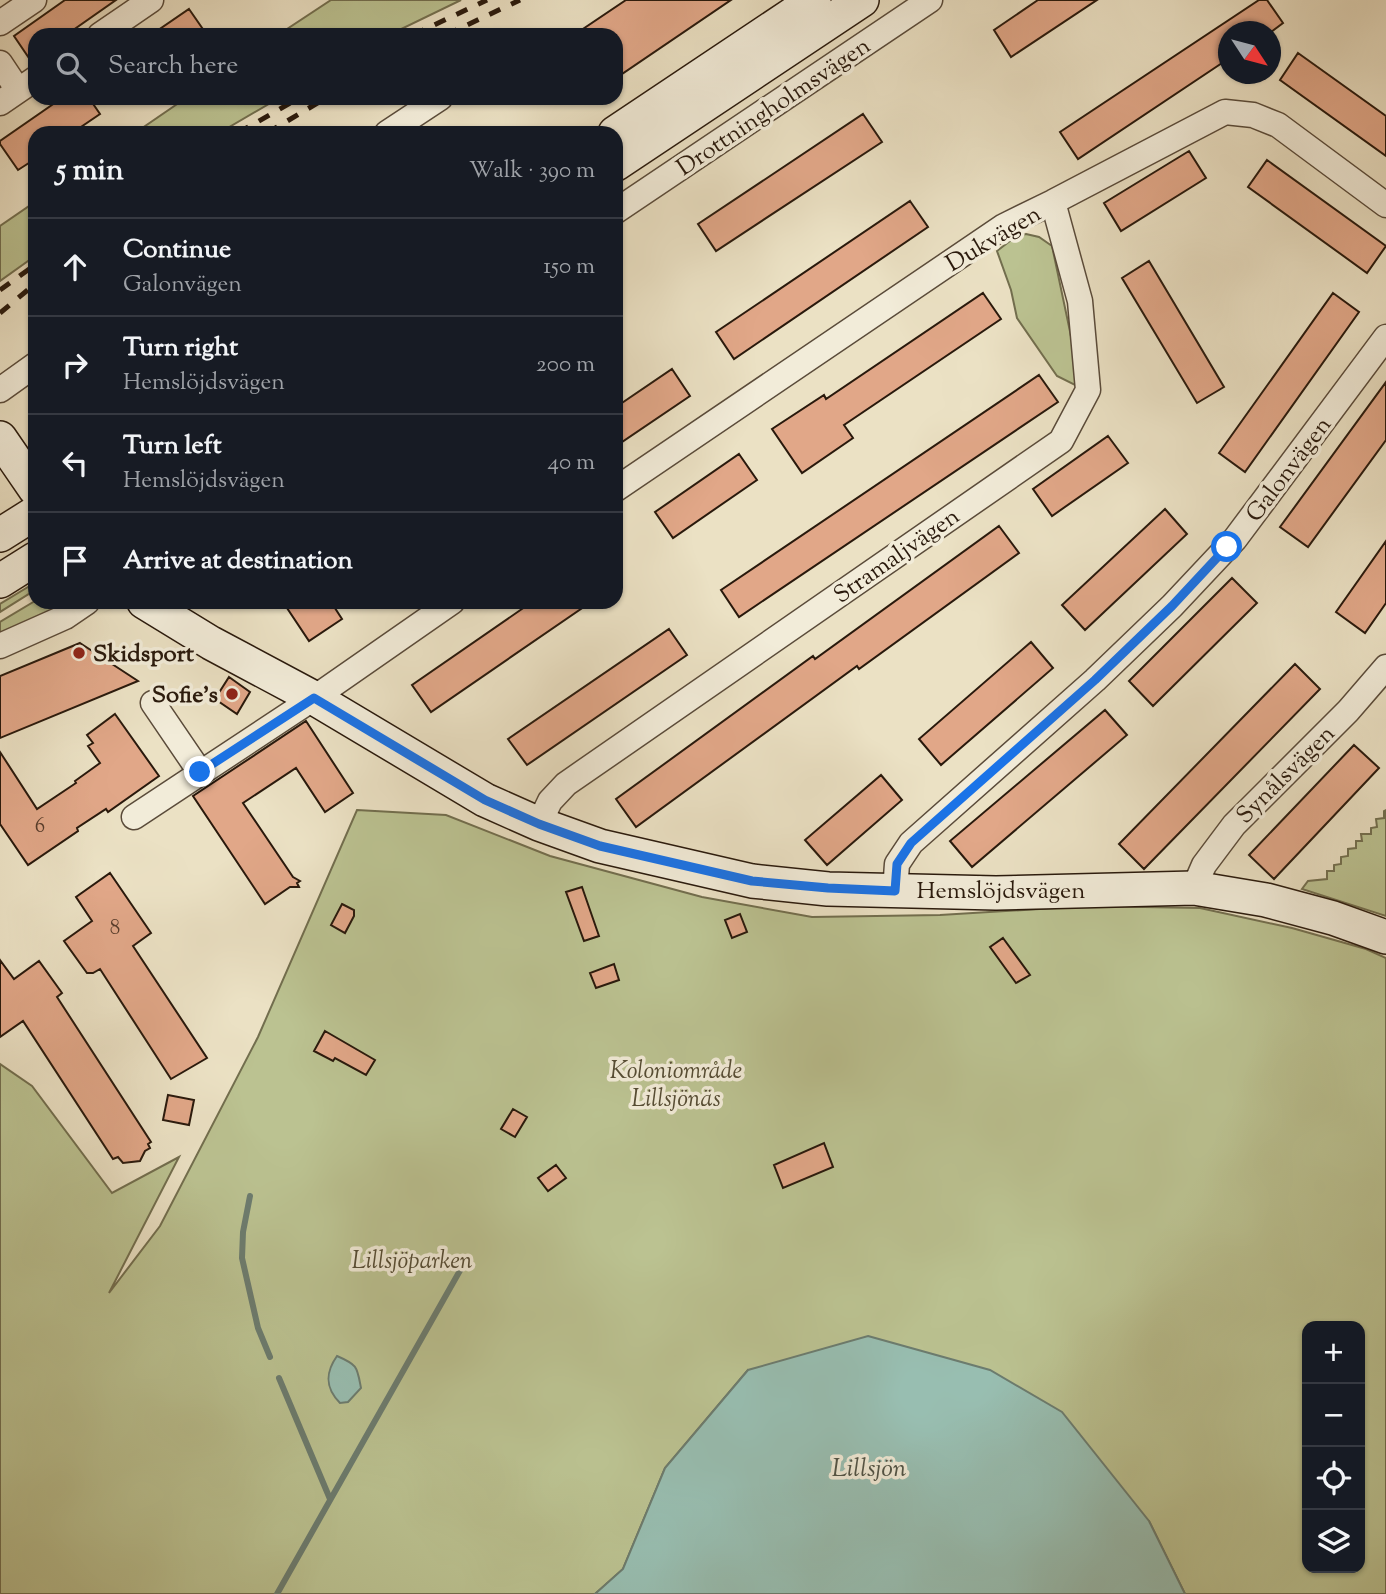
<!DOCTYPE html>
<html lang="en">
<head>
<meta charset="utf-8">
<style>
  :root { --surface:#171b24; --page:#20242c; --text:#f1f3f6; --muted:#9ea1a6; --line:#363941 }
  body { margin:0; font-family:"Sorts Mill Goudy",serif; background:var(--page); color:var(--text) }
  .controls { position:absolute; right:21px; bottom:21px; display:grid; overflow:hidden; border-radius:14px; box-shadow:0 2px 5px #0004 }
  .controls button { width:63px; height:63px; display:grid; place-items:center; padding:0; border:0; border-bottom:2px solid var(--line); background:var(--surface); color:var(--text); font:35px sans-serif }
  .compass { position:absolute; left:1218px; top:21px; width:63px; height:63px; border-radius:50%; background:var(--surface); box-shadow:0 2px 5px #0004; rotate:126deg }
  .stop { position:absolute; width:21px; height:21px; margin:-16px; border:5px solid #1a73e8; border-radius:50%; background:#fff }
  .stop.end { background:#1a73e8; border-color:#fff; box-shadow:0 2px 7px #0008 }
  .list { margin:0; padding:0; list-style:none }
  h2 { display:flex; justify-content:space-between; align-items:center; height:91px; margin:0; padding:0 28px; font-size:30px }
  h2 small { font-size:23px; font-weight:400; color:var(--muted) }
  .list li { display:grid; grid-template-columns:46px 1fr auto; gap:21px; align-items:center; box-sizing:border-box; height:98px; padding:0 28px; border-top:2px solid var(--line) }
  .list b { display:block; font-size:26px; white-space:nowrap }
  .list p { margin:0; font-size:23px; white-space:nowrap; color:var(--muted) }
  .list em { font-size:23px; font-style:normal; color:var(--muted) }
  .icon { flex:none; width:38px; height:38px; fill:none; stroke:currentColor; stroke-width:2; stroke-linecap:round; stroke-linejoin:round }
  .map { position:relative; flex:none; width:1386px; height:1594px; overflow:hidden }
  .search { position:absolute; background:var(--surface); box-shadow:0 2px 5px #0004; left:28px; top:28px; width:595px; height:77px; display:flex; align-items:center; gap:18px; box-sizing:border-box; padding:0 24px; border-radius:21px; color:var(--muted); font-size:26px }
  .panel { position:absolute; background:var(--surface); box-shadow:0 2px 5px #0004; left:28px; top:126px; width:595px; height:483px; border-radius:21px }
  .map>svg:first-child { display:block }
  .green { fill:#bbc291; stroke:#726e4e; stroke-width:2; fill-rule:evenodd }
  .water { fill:#98beb1; stroke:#6c7c6f; stroke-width:2 }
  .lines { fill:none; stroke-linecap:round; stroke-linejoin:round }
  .stream { stroke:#6c7c6f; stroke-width:6 }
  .building { fill:#e1a788; stroke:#29190c; stroke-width:2 }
  .street-casing { stroke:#5a4b3a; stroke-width:27 }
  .secondary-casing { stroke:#29190c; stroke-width:36 }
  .street { stroke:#f2ecd9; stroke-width:24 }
  .secondary { stroke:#f2ecd9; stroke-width:33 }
  .rail { stroke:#29190c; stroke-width:5; stroke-dasharray:12 12; stroke-linecap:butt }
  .route { stroke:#1a73e8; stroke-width:9 }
  .poi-dot { fill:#8f2418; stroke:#f2ecd9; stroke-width:2.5 }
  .labels { text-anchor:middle; stroke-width:7; stroke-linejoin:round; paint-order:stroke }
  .number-label { font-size:21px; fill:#573c2b }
  .street-label { font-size:24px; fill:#29190c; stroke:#f2ecd9 }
  .poi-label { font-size:24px; font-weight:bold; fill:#29190c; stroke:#f2ecd9; text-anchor:start }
  .park-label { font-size:24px; font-style:italic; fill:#554c34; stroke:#f2ecd9 }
  .water-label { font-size:26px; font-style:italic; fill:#505346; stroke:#f2ecd9 }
</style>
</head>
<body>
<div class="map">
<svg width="1386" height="1594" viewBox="0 0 1386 1594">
  <rect width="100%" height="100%" fill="#ebe1c4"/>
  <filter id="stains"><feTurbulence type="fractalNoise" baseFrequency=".00286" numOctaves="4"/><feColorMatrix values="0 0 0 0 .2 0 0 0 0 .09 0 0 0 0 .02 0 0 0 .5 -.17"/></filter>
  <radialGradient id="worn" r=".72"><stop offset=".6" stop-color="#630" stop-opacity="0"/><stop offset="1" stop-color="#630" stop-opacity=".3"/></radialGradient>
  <path class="green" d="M331,0h130l-72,35h-111z
    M186,98h93l-60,35h-84z
    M35,202v54l-35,25v-55z
    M1026,234l13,3 13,9 24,114 -1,25 -18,-9 -40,-58 -6,-28 -14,-39 18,-14z
    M33,584l2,6 -35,22v-8z
    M35,601v1h12l10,14 -57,18v-12z
    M357,810l89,5 104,41 152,41 110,20 128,-2 148,-9 112,2 92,20 74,21 20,9v636h-201l-36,-73 -401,-151 -83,98 -42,101 -28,25h-595v-530l32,22 80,107 67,-36 -70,136 51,-67 98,-189zM1307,1326h53v242h-53z
    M1386,810v106l-84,-27 6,-8 19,-2v-8h7v-6l7,-1v-7l7,-1v-7l8,-1v-7h6l-1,-7h10v-6l6,-1 -1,-8 8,-1v-7z"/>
  <path class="water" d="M868,1336l122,34 72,42 87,109 36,73h-590l28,-25 42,-101 83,-98z
    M337,1356c21,9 20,11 24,32l-13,14 -8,1c-15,-15 -15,-30 -3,-47z"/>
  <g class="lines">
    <path class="stream" d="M250,1196l-7,36 -1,26 16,70 12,29
      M279,1378l51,121
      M277,1594l185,-327"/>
  </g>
  <path class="building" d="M65,0h51l-50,35h-31v29h-2l-19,-28z
    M626,0h105l-115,78v-43h-42z
    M1038,0h59l-86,57 -17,-27z
    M1259,0h8l16,23 -12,9h-43v27l-150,100 -18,-27z
    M189,9l18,26h-56z
    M1298,53l88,63v40l-106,-76z
    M62,98h27l11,16 -28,19h-37v26l-17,11 -18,-26v-3z
    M863,114l19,28 -166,109 -18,-27z
    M1189,151l17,27 -85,53 -17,-28z
    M1267,160l119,86 -19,27 -119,-86z
    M910,201l18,26 -194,132 -18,-27z
    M1149,261l75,126 -27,16 -75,-125z
    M983,293l18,26 -157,106 9,13 -51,35 -30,-44 52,-34 2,4z
    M1333,293l26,19 -114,160 -26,-19z
    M672,369l18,27 -74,50v-39z
    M1039,375l19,27 -319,215 -18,-27z
    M1386,382v58l-78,107 -28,-20z
    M1108,436l20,27 -76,53 -19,-27z
    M739,454l18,26 -84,58 -18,-26z
    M1165,509l22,25 -102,96 -23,-25z
    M999,526l20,27 -160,116 -2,-3 -221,161 -20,-28 197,-143 2,3z
    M1386,541v62l-21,30 -29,-21z
    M1232,578l25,25 -104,103 -24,-25z
    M283,602h48l11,17 -33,22z
    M532,602h59l-160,110 -19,-27z
    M669,629l18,26 -160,110 -19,-26z
    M1031,642l22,26 -112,97 -22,-26z
    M80,643l58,38 -138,57v-62z
    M1295,664l25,25 -176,180 -25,-25z
    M229,677l21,15 -13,22 -22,-15z
    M1105,710l22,25 -155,132 -22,-26z
    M115,714l44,62 -51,36 -2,-3 -29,19 1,3 -50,34 -28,-41v-72l37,57 39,-26 -1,-2 25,-18 -12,-17 5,-3 -6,-8z
    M306,721l47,72 -28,19 -29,-44 -53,35 50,74 7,4 -3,2 2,4h-9l-25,17 -72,-108z
    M1354,745l25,23 -105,111 -25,-24z
    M881,775l21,25 -75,65 -22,-25z
    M110,873l41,60 -18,13 74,112 -36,21 -71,-110 -7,4h-6l-23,-32 28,-20 -16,-24z
    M582,887l17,49 -15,5 -18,-49z
    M342,904l12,6v6l-9,17 -14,-8z
    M740,914l7,18 -15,6 -7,-18z
    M1003,938l27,37 -14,8 -26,-36z
    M0,960l14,19 25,-18 23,32 -5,4 94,145 -3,2 2,4 -5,3 -5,10 -17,2 -5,-6 -5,2 -90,-138 -23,16z
    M614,964l5,16 -23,8 -6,-15z
    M325,1031l50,29 -9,15 -31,-17 -2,3 -19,-10z
    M168,1095l26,5 -5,25 -26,-5z
    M513,1109l14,8 -12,20 -14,-8z
    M824,1143l9,24 -50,21 -9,-23z
    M556,1165l10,13 -18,13 -10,-13z"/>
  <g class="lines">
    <defs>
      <path id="street" d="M0,23l34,-23
        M100,35l51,-35
        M0,63l18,27
        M0,103l35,-24
        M387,133l53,-35
        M616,211l314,-211
        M0,390l35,-25
        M616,489l388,-263 49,-24 172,-90 28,3 25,10 108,80
        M0,646l65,-29 22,-15
        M153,703l47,69
        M134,817l180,-119 138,-96
        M539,824l11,-23 16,-17 495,-343 27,-51 -8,-89 -27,-99
        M1194,888l10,-23 30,-40 114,-114 38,-44
        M895,891l2,-27 14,-21 184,-163 77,-74 63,-67 151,-202"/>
      <path id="secondary" d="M615,133l199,-133
        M616,164l246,-164
        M0,438l35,51
        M0,535l35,-22
        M0,581l35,-22
        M144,602l67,41 103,55 171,102 54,24 61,22 152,35 76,8 168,4 198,-5 72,12 67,18 53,19"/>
    </defs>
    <use href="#street" class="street-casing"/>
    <use href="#secondary" class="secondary-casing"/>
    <use href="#street" class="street"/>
    <use href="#secondary" class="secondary"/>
    <path class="rail" d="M413,35l74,-35
      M446,35l74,-35
      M238,133l61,-35
      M267,133l59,-35
      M0,290l35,-25
      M0,313l35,-29"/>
  </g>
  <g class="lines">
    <path class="route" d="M200,772l114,-74 171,102 54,24 61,22 152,35 76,7 67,3 2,-27 14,-21 184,-163 77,-74 55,-59"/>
  </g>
  <g class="poi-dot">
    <circle cx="79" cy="653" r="7"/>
    <circle cx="232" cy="694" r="7"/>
  </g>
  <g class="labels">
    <g class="number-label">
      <text x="40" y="832">6</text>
      <text x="115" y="934">8</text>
    </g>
    <g class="street-label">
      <text transform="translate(773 106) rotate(-34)" y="8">Drottningholmsvägen</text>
      <text transform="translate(993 238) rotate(-31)" y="8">Dukvägen</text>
      <text transform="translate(1288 469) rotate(-53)" y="8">Galonvägen</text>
      <text transform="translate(896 555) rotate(-35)" y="8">Stramaljvägen</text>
      <text transform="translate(1285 774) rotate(-45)" y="8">Synålsvägen</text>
      <text x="1001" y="898">Hemslöjdsvägen</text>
    </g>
    <g class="poi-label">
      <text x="93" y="661">Skidsport</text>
      <text x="218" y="702" text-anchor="end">Sofie's</text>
    </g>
    <g class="park-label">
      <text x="676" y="1078">Koloniområde<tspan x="676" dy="28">Lillsjönäs</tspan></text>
      <text x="412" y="1268">Lillsjöparken</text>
    </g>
    <g class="water-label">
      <text x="869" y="1476">Lillsjön</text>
    </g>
  </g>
  <rect width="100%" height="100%" filter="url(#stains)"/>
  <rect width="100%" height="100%" fill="url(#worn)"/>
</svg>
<div class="controls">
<button>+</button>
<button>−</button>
<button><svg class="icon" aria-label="locate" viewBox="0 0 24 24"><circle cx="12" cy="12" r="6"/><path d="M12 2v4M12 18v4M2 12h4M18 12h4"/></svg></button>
<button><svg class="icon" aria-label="layers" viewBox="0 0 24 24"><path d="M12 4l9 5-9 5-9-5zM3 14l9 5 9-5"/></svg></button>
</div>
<svg class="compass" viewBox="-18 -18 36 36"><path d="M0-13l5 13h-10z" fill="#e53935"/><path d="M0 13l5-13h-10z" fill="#9ea1a6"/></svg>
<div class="stop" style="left:1227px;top:547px"></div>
<div class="stop end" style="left:200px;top:772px"></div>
<div class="search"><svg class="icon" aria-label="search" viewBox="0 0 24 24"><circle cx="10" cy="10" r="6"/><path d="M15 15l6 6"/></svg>Search here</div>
<section class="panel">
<h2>5 min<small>Walk · 390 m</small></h2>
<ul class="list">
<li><svg class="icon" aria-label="ahead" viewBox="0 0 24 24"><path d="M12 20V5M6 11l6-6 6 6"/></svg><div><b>Continue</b><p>Galonvägen</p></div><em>150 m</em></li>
<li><svg class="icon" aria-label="right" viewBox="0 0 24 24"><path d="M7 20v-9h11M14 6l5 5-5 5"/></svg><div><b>Turn right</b><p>Hemslöjdsvägen</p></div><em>200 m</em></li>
<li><svg class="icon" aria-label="left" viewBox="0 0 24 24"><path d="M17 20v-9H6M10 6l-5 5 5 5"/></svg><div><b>Turn left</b><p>Hemslöjdsvägen</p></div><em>40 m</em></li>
<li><svg class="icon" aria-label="arrive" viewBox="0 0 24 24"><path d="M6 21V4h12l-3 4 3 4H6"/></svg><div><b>Arrive at destination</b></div></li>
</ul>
</section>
</div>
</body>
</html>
